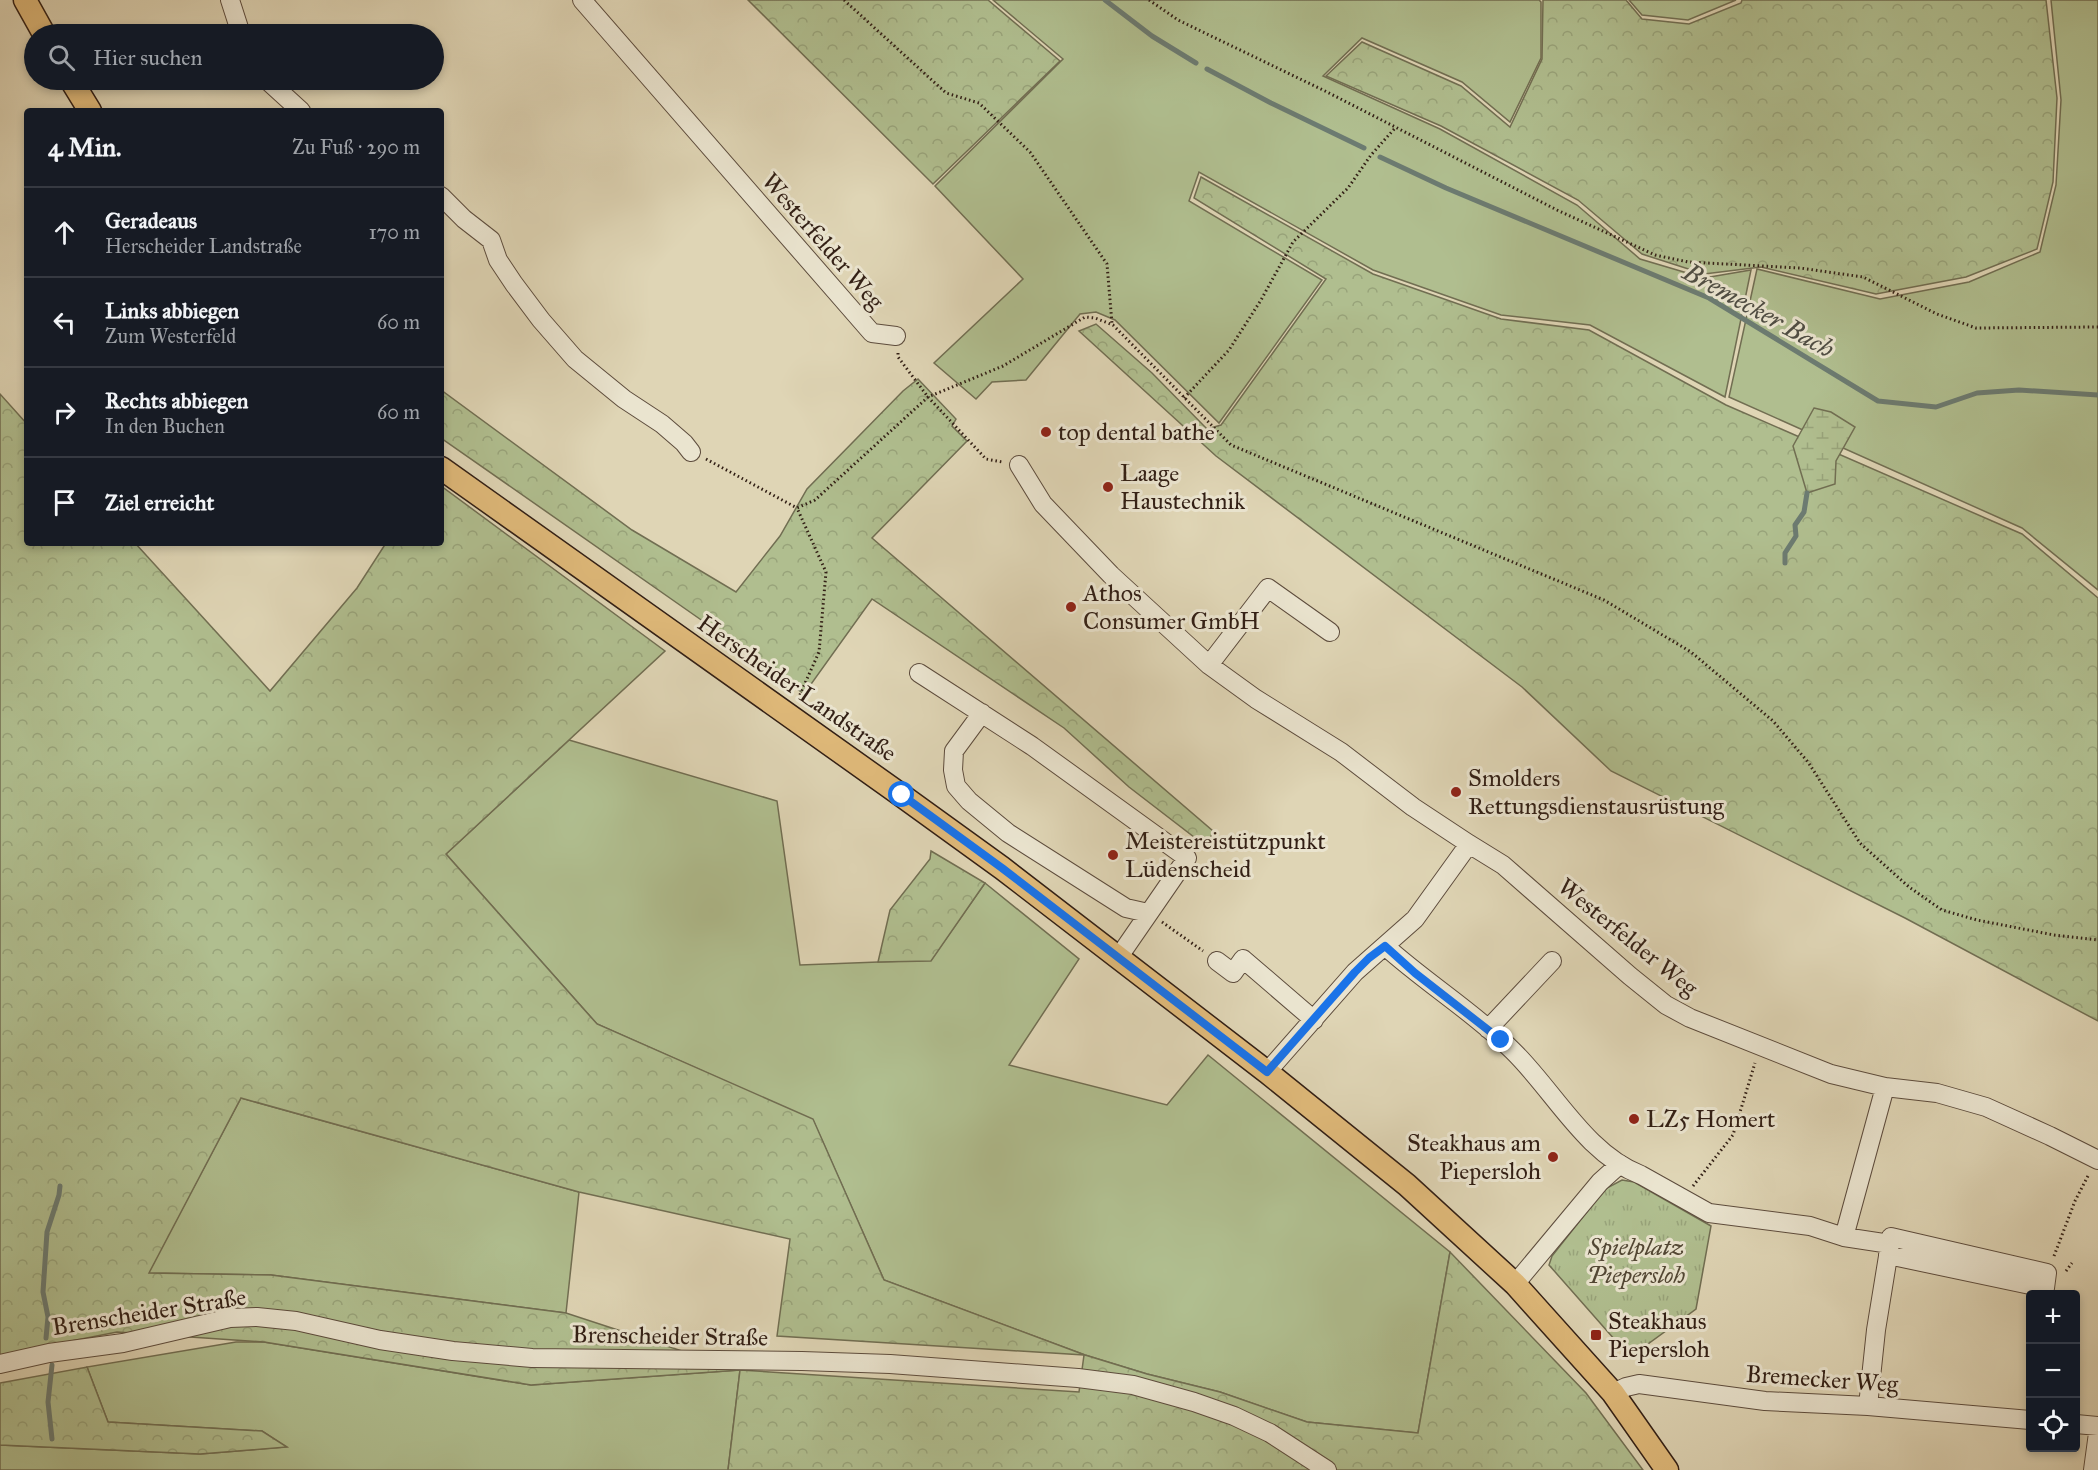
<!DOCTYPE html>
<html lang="de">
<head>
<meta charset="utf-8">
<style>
  :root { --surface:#171b24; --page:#242831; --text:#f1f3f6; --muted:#9ea1a6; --line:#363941 }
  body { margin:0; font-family:"IM FELL Great Primer",serif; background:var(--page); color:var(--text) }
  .controls { position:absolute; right:18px; bottom:18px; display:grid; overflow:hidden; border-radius:6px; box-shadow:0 3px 9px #0003 }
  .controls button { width:54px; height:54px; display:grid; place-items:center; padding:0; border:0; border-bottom:2px solid var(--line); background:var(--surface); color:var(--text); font:30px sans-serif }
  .stop { position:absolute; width:18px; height:18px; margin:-14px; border:4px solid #1a73e8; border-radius:50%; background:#fff }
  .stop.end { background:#1a73e8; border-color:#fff; box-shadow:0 2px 6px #0008 }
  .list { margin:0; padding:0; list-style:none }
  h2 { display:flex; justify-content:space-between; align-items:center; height:78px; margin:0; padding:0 24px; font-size:26px }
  h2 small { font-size:20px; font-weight:400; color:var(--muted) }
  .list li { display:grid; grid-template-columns:39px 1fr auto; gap:18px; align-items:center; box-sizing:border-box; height:90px; padding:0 24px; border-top:2px solid var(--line) }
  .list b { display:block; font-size:22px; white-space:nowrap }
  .list p { margin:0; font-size:20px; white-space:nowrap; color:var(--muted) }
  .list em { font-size:20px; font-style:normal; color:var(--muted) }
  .icon { flex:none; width:33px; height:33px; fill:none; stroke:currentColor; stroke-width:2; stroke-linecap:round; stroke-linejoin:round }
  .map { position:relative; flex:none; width:2098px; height:1470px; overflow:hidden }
  .search { position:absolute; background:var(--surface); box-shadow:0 3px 9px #0003; left:24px; top:24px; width:420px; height:66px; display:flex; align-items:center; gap:15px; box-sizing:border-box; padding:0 21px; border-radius:33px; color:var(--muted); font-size:22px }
  .panel { position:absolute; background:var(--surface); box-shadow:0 3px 9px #0003; left:24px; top:108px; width:420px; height:438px; border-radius:6px }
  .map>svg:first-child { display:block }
  .green { fill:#b0be8f; stroke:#716e52; stroke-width:1.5 }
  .forest { fill:url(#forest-crowns); stroke:#716e52; stroke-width:1.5; fill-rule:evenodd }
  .wetland { fill:url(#wetland-marsh); stroke:#716e52; stroke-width:1.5 }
  .park { fill:url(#park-tufts); stroke:#716e52; stroke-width:1.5 }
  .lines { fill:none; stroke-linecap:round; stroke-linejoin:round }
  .stream { stroke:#6c7b71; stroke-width:5 }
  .minor-casing { stroke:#5d4c3d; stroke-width:20 }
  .major-casing { stroke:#321f15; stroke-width:25 }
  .path { stroke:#321f15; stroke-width:3; stroke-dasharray:1.5 3; stroke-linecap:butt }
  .minor { stroke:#eae4cf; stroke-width:18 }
  .major { stroke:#e0ba7a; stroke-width:22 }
  .route { stroke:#1a73e8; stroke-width:8 }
  .poi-dot { fill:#8f2418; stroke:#eae4cf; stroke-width:2 }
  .labels { text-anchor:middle; stroke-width:6; stroke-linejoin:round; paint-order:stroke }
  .street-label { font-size:24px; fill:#321f15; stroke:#eae4cf }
  .poi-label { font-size:24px; fill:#321f15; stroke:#eae4cf; text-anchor:start }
  .park-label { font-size:24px; font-style:italic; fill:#524734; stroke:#eae4cf }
  .water-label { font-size:26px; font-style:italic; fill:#4f4d43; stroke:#eae4cf }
</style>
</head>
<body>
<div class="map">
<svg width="2098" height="1470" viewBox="0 0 2098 1470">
  <defs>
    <pattern id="forest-crowns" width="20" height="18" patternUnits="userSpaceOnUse" patternTransform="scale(1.5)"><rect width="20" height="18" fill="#b0be8f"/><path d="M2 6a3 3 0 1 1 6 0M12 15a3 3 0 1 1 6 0" fill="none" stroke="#98a37a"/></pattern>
    <pattern id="wetland-marsh" width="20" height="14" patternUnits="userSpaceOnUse" patternTransform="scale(1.5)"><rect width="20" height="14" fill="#b0be8f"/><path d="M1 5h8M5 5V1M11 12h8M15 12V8" fill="none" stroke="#98a37a"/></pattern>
    <pattern id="park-tufts" width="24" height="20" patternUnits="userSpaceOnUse" patternTransform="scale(1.5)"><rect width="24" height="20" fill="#b0be8f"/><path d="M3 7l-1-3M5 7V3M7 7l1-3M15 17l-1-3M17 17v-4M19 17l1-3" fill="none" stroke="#98a37a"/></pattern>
  </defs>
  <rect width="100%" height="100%" fill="#dfd5b5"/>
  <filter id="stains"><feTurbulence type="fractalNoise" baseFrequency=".00333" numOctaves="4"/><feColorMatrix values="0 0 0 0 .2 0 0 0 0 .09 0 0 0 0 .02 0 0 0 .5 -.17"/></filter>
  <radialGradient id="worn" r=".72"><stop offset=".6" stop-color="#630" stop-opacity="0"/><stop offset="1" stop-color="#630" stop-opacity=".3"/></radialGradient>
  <path class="green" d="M993,0h546l2,2v56l-31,64 -48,-40 -100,-44 -39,38 117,53 137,76 63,54 64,19 47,-8 -26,127 -135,-72 -89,-10 -128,-45 -174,-98 -10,29 133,79 -103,143 -104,-103 -19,-8 -16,2 -54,66 -34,2 -16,17 -42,-36 89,-84 -88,-93 128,-127z
    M1629,0h107l-48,20 -46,-5z
    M2051,0h47v590l-76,-62 -293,-131 28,-128 123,30 89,-17 71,-30 16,-67 5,-85z
    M569,740l208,61 23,164 131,-5 54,-77 94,76 -70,106 158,40 41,-50 242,197 -32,181 -111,-11 -87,-30 -73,-18 -62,-19 -201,-75 -71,-160 -216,-96 -151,-170z
    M241,1098l338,94 -13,121 -295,-38 -123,-2z
    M236,1342h28l267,43 209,-15 -12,100h-728v-25l200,9 86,-7 -24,-16 -154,-9 -21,-55z"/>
  <path class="forest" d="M748,0h240l72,61 -127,123z
    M1543,0h83l16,19 47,5 52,-21 1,-3h304l11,98 -4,84 -16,67 -71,28 -90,17 -115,-27 -57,7 -62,-20 -64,-54 -137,-74 -115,-50 36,-34 99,44 49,41 32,-68z
    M1201,177l172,97 128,45 88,11 137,75 296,129 76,64v423l-193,-103 -294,-147 -89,-84 -306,-231 -137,-125 17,-7 56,49 55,56 14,-4 105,-146 -132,-81z
    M918,379l38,40 -4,7 15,15 -95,97 341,293 -6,16 -78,-60 -65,-59 -192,-129 -68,95 -97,-70 -266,-186v-48l191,140 104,62 44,-56 27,-47 96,-98z
    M0,394l27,30v119h108l135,148 87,-103 29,-45h55v-57l224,165 -219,203 151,170 216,95 71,161 201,75 62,19 73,18 87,30 111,11 32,-181 136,141 57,77h-915l12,-100 -209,15 -267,-43 -147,-10 -117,23zM241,1098l338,94 211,47 -13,97 307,19 -5,37 -339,-22 -174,-57 -295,-38 -122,-2z
    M931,851l54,32 -54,78 -53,1 12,-52 40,-51z
    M87,1367l21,55 154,9 25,16 -87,7 -200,-9v-62z"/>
  <path class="wetland" d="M1814,408l17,4 24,15 -19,34 -1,23 -28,9 -14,-47z"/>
  <path class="park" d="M1622,1180l12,2 77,44 -15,83 -66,48 -81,-92 3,-9 53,-67z"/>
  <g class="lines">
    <path class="stream" d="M1105,0l47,36 44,27
      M1207,69l64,34 93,45
      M1380,157l66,31 263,110 169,103 58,6 41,-14 42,-3 79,5
      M1785,563v-10l11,-17 -1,-11 9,-13 3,-19
      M46,1338l2,-21 -5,-25 4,-60 12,-37 1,-9
      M52,1439l-4,-37 4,-37"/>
    <defs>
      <path id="minor" d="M230,0l11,34
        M582,0l290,333 24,3
        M267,80l34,31
        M441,196l23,23 27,21 7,20 16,24 27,36 34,39 49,40 38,25 22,19 7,9
        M1019,465l24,39 68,71 98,90 47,34 85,53 72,55 56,37 34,21 127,111 36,29 24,13 141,56 54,13 52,6 49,14 64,29 48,24
        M1209,665l59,-77 62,44
        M919,673l113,73 155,112 -69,100
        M982,713l-28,38 -1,19 3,16 13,15 39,32 118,75 22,5
        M1385,946c41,37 90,67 128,105 41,40 73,103 128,124l68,38 101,13 34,11 46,7 -14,86 -8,76
        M1217,961l16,12 10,-14 71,61
        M1488,1029l64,-68
        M1267,1072l88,-100 60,-53 54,-75
        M1844,1237l41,-150
        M1888,1255l157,33 2,-15 -156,-36 -1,7
        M1515,1284l85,-102 20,-18
        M0,1364l49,-11 74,-10 107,-25 27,-1 39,4 84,19 73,11 79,7 270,3 88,3 188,14 55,7 61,17 40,14 36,17 57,37
        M1613,1393l13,-6 13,-3 126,17 103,5 162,14
        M2076,1424l22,2
        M2093,1470l5,-37"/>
      <path id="major" d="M25,0l19,34
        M71,80l19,31
        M441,468l460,327 101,73 265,204 140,113 108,99 98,109 54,77"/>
    </defs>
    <use href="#minor" class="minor-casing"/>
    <use href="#major" class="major-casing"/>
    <path class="path" d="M844,0l102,93 33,10 51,49 77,112 5,60
      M1149,0l29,20 147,71 232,119 98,45 33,7 112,6 63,9 74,37 39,14 122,-1
      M898,353v4l30,40 58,62 16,3
      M1184,398l45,-48 32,-50 32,-58 55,-54 23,-33 25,-28
      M706,459l91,49
      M798,699l21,-47 7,-80 -29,-64 18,-8 113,-103 75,-31 82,-49 10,1 18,7 118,120 373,155 87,52 82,69 35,41 52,81 49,44 33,23 35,10 77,15 44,5
      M1162,922l41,29
      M1693,1186l40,-51 22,-72
      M2054,1256l21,-55 14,-27
      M2066,1271l6,-8"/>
    <use href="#minor" class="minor"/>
    <use href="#major" class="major"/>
  </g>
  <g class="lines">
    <path class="route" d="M902,795l100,73 265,204 88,-100 14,-14 16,-12 30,27 86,67"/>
  </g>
  <g class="poi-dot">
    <circle cx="1046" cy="432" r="6"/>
    <circle cx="1108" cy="487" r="6"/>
    <circle cx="1071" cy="607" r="6"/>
    <circle cx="1456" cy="792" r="6"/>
    <circle cx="1113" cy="855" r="6"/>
    <circle cx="1634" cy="1119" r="6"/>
    <circle cx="1553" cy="1157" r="6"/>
    <rect x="1590" y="1329" width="12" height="12" rx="3"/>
  </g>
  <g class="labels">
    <g class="street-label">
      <text transform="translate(823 241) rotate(49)" y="8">Westerfelder Weg</text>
      <text transform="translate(797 688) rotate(35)" y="8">Herscheider Landstraße</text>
      <text transform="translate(1628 937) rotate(39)" y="8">Westerfelder Weg</text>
      <text transform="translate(149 1312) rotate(-9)" y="8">Brenscheider Straße</text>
      <text transform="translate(670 1336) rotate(1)" y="8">Brenscheider Straße</text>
      <text transform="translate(1822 1379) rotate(4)" y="8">Bremecker Weg</text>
    </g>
    <g class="poi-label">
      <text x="1058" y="440">top dental bathe</text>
      <text x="1120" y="481">Laage<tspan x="1120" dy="28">Haustechnik</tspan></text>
      <text x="1083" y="601">Athos<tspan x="1083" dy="28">Consumer GmbH</tspan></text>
      <text x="1468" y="786">Smolders<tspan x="1468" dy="28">Rettungsdienstausrüstung</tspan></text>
      <text x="1125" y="849">Meistereistützpunkt<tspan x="1125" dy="28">Lüdenscheid</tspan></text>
      <text x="1646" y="1127">LZ5 Homert</text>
      <text x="1541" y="1151" text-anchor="end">Steakhaus am<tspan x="1541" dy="28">Piepersloh</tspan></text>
      <text x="1608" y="1329">Steakhaus<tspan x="1608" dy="28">Piepersloh</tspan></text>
    </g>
    <g class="park-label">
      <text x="1636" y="1255">Spielplatz<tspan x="1636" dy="28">Piepersloh</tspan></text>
    </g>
    <g class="water-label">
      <text transform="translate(1759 310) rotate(29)" y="9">Bremecker Bach</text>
    </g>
  </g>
  <rect width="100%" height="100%" filter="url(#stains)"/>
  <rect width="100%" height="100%" fill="url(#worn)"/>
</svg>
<div class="controls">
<button>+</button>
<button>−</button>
<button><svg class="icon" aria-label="locate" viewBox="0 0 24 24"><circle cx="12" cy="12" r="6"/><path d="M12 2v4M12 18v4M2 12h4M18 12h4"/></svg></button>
</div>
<div class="stop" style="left:902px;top:795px"></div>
<div class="stop end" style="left:1501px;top:1040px"></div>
<div class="search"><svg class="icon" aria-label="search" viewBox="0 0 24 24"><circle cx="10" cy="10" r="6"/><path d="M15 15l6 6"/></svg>Hier suchen</div>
<section class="panel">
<h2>4 Min.<small>Zu Fuß · 290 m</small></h2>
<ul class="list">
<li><svg class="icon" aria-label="ahead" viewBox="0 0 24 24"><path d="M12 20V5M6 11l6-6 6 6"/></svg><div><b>Geradeaus</b><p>Herscheider Landstraße</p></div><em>170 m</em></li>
<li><svg class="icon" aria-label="left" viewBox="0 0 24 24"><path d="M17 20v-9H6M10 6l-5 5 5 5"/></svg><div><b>Links abbiegen</b><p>Zum Westerfeld</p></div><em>60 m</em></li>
<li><svg class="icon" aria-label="right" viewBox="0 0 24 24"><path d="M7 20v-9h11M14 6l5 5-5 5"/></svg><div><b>Rechts abbiegen</b><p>In den Buchen</p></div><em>60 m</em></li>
<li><svg class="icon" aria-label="arrive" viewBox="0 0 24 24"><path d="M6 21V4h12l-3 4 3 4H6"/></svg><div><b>Ziel erreicht</b></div></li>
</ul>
</section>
</div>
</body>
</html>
